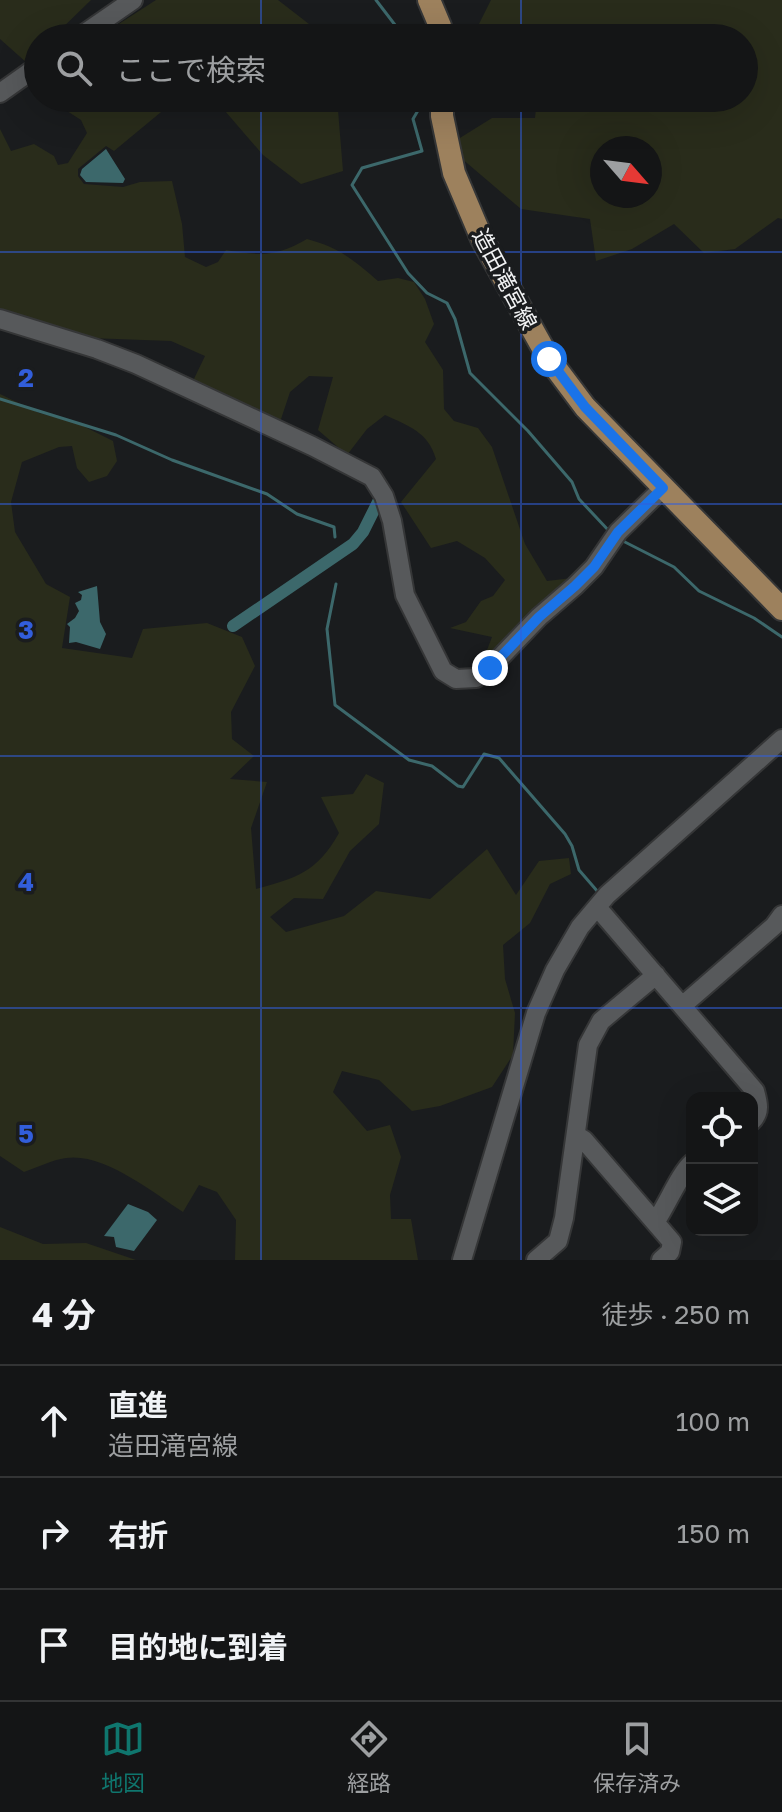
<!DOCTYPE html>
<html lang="ja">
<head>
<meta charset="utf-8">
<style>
  :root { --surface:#141516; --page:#1d1e1f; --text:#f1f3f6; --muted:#9d9fa1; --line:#333435; --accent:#0f766e }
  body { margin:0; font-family:"Golos Text","Noto Sans JP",sans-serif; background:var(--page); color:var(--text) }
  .controls { position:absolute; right:24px; bottom:24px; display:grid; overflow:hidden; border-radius:16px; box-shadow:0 8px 32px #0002 }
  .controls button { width:72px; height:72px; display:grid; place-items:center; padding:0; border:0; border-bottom:2px solid var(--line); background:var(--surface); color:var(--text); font:40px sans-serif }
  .compass { position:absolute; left:590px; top:136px; width:72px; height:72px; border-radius:50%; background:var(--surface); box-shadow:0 8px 32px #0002; rotate:118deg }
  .stop { position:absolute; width:24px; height:24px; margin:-18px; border:6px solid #1a73e8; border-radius:50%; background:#fff }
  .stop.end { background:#1a73e8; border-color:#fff; box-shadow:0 2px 8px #0008 }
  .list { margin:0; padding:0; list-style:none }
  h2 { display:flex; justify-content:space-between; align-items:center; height:104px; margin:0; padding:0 32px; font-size:34px }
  h2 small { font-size:26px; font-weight:400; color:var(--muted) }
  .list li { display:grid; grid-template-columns:52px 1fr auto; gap:24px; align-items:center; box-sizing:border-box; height:112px; padding:0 32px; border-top:2px solid var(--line) }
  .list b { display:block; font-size:30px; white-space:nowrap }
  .list p { margin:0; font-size:26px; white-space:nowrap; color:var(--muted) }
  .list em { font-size:26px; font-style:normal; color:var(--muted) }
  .icon { flex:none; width:44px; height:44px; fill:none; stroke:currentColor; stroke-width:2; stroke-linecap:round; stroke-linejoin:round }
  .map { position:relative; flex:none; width:782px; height:1260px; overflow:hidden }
  .search { position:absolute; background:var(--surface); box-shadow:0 8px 32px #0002; left:24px; right:24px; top:24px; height:88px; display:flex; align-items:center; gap:20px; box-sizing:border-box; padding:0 28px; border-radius:44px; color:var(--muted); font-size:30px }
  .sheet { height:440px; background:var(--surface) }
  nav { display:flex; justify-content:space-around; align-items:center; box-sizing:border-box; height:112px; border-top:2px solid var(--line); background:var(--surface); font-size:22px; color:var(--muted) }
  nav a { display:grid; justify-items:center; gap:4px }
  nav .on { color:var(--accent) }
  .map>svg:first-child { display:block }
  .green { fill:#292c1b; fill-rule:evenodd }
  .water { fill:#3c686b }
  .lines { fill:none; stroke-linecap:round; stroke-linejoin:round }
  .stream { stroke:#3c686b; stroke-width:3 }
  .canal { stroke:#3c686b; stroke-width:12 }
  .minor-casing { stroke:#353637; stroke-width:22 }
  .major-casing { stroke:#353637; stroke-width:26 }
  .minor { stroke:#57595b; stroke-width:18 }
  .major { stroke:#9d815d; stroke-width:22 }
  .route { stroke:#1a73e8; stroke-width:10 }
  .grid { fill:none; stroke:#325edb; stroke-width:2; stroke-opacity:0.55 }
  .labels { text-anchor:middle; stroke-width:7; stroke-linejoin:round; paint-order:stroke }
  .street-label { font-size:22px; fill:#f2f3f4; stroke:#1a1c1e }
  .grid-label { font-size:26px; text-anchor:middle; font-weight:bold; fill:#325edb; stroke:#1a1c1e; stroke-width:7; stroke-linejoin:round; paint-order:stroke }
</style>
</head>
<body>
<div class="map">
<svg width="782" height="1260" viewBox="0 0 782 1260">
  <rect width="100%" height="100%" fill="#1a1c1e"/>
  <path class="green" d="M0,0h91l-39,38h-14v14l-11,11 -27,-24z
    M156,0h122l31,24 7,14h-219z
    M491,0h291v219l-4,-1 -43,31 -31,4 -30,-29 -42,25 -36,12 -6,-42 -69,-10 -74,-63 45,-28h43l2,-20h207v-60h-272zM602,148h48v48h-48z
    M47,98h131l-64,53 -8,-5 -28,23v7l6,8 39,3 17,-5 32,-1 10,43 3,33 21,10 12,-5 8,-12c35,6 50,7 81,-11 31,8 47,21 71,42l20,-3 16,4 11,17 9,25 -9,18 18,28 1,39 10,12 24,7 14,19 33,97 22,37 25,-3 -48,40 -45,53 13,-34 -42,-9 16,-6 15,-21 12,-5 12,-16 -20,-22 -28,-17 -26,7 -30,-46 35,-43c-8,-27 -27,-33 -51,-44l-18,14 -20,26 -29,-25 15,-53 -24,-1 -19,16 -11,33 -87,-42 13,-27 -34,-15 -82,-3 -89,-23v-186l11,22 23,-7 20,12 4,9 10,-2 19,-30 -6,-13z
    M189,98h148l6,73 -42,13 -38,-29 -38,-44z
    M0,394l39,19 36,9 38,19 4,20 -10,15 -18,6 -12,-14 -5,-22 -13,1 -37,15 -11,40 4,30 31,52 24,13 -8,51 70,10 11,-29 64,-6 35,14 13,29 -24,46 1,27 22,17 -24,23 37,3 -16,46 5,61c41,-11 61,-17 83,-56l-18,-36 32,-3 13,-20 18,9 -5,41 -29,27 -27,48 -29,-1 -24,19 16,15 58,-16 32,-25 54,8 57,-50 29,46 23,-34 30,-3 2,16 -21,10 -20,39 -27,22 2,34 10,34 -2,42 -21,32 -52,19 -28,5 -33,-31 -37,-9 -9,21 34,39 23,-6 11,32 -11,38 1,24h20l7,41h-183l1,-40 -19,-28 -18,-7 -16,27c-29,-19 -80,-60 -117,-54 -14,2 -28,9 -42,14l-24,-16z
    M0,1227l43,17 43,-1 50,17h-136z"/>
  <path class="water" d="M106,149l19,30 -2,4 -37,-1 -6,-7 2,-6z
    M97,586l3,36 6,12 -6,15 -24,-7 -7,1 1,-16 -3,-3 8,-6 4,-7 -4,-8 6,-3 1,-5 -4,-3z
    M128,1204l20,8 9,8 -23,31 -18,-4 -2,-10 -10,-1z"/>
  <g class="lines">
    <path class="stream" d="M376,0l29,38
      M418,98l2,9 -7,12 9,32 -60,17 -10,17 56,88 19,20 20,10 8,16 15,54 58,58 44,51 7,17 31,33
      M0,399l116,36 56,25 95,34 30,20 37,13 1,10
      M619,539l55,28 25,24 55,27 28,19
      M336,584l-9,45 8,76 74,55 23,6 26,20 5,1 21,-33 15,4 66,76 7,12 7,24 19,22
      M605,885l126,-112"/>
    <path class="canal" d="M233,626l120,-82 10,-12 16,-32"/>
    <defs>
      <path id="minor" d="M78,38l55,-38
        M0,93l38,-27
        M0,319l97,30 39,15 176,82 60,31 12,19 8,25 13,74 38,76 13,8 20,-1 14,-10 49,-51 36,-31 19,-19 24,-35 45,-44
        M597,907l158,184c3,11 6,21 -3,30
        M682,1006l92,-80 8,-11
        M576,1135l8,5 88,102 -2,10 -9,8
        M656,1221c11,-16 24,-48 36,-58
        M462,1260l74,-247 19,-43 25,-43 27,-32 175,-156
        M536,1260l22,-19 6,-23 24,-173 13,-24 55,-46"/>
      <path id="major" d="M429,0l11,26 1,12
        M442,98v18l12,57 28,66 67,120 36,48 197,202"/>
    </defs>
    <use href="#minor" class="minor-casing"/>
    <use href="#major" class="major-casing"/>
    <use href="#minor" class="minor"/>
    <use href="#major" class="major"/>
  </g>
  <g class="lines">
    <path class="route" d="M490,668l49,-51 36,-31 19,-19 24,-35 45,-44 -78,-81 -36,-48"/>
  </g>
  <path class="grid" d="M261,0v38M521,0v38M261,98v1162M521,98v1162M0,252h782M0,504h782M0,756h782M0,1008h782"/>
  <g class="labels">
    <g class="street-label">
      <text transform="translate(505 279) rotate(62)" y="8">造田滝宮線</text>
    </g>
  </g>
  <g class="grid-label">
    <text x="26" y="387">2</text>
    <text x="26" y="639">3</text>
    <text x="26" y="891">4</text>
    <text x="26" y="1143">5</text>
  </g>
</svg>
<div class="controls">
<button><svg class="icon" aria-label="locate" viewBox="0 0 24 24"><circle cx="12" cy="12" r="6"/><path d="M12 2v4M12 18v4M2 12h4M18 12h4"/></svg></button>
<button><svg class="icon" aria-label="layers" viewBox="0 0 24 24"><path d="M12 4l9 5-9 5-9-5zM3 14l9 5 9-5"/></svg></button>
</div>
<svg class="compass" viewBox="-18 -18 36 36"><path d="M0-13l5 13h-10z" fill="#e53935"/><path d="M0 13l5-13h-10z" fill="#9d9fa1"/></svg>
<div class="stop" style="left:549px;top:359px"></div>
<div class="stop end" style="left:490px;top:668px"></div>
<div class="search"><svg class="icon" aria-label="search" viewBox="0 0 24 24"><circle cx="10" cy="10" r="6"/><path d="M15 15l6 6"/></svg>ここで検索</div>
</div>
<section class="sheet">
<h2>4 分<small>徒歩 · 250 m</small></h2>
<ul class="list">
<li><svg class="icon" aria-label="ahead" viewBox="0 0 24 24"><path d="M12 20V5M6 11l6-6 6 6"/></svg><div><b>直進</b><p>造田滝宮線</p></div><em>100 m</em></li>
<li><svg class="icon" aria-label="right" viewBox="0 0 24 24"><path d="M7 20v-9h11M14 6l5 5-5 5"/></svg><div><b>右折</b></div><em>150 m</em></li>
<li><svg class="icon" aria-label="arrive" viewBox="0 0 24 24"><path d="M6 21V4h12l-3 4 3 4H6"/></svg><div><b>目的地に到着</b></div></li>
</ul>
</section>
<nav>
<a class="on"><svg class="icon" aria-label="map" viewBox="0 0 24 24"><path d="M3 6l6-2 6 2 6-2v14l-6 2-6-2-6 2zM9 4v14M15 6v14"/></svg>地図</a>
<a><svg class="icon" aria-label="directions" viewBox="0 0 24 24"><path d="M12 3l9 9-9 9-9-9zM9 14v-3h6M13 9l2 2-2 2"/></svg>経路</a>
<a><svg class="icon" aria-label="saved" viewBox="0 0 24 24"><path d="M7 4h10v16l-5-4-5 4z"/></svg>保存済み</a>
</nav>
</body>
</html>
